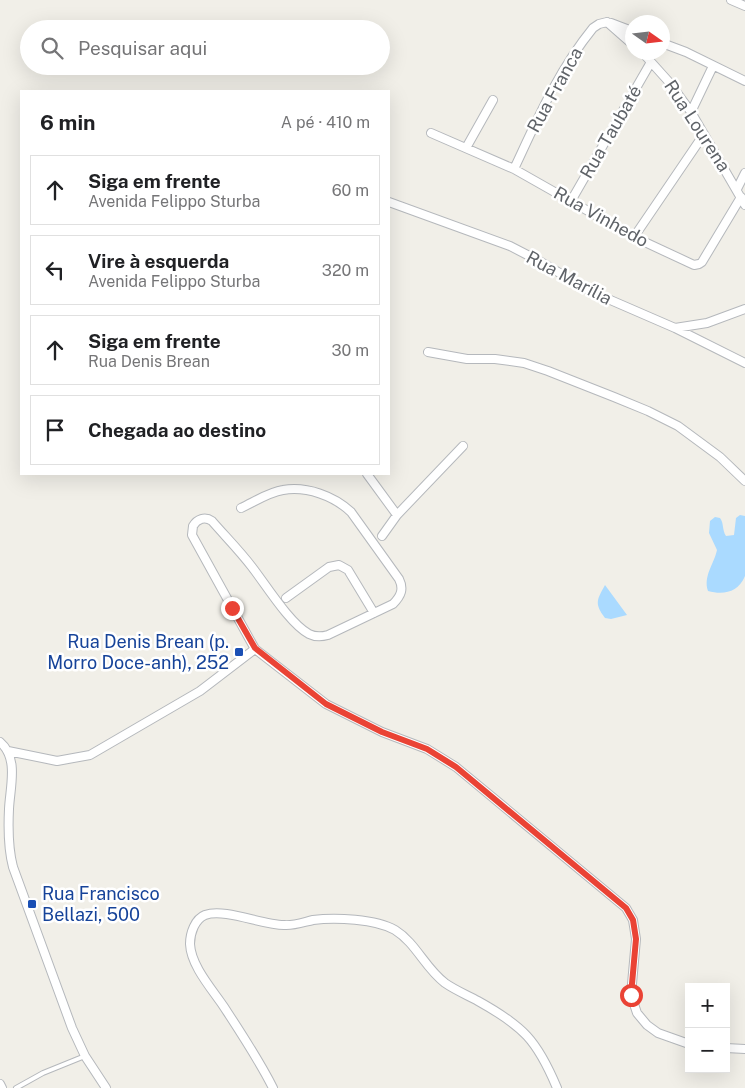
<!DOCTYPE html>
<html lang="pt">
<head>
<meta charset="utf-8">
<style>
  :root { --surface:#fff; --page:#f2f2f2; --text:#202124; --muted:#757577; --line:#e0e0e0 }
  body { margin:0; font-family:"Public Sans",sans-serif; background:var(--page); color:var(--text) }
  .controls { position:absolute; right:15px; bottom:15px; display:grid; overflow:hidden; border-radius:0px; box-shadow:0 5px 20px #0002 }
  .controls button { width:45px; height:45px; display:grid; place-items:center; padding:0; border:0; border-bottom:1px solid var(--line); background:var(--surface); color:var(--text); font:25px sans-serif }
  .compass { position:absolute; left:625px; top:15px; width:45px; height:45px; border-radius:50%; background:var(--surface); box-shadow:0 5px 20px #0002; rotate:104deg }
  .stop { position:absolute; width:15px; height:15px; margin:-11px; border:4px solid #ea4335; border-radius:50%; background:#fff }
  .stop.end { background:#ea4335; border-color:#fff; box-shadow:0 1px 5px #0008 }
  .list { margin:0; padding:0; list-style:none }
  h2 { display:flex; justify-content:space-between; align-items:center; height:65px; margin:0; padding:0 20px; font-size:21px }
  h2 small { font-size:16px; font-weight:400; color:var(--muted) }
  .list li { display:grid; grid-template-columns:32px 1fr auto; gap:15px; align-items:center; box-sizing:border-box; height:70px; margin:0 10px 10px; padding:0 10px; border:1px solid var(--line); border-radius:0px }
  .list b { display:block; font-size:19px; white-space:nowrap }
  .list p { margin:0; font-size:16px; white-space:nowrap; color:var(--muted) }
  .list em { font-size:16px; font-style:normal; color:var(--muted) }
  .icon { flex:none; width:28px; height:28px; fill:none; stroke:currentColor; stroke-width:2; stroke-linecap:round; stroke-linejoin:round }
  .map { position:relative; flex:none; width:745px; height:1088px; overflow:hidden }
  .search { position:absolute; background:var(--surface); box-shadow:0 5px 20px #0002; left:20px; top:20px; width:370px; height:55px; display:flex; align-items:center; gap:12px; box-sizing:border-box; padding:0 18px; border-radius:28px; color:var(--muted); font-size:19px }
  .panel { position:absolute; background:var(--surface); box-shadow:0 5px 20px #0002; left:20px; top:90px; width:370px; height:385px; border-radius:0px }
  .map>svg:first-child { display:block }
  .water { fill:#aadaff }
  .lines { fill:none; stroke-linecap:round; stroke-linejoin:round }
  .service-casing { stroke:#b5b8bc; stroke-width:6 }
  .minor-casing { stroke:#b5b8bc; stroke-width:10 }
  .service { stroke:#fff; stroke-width:4 }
  .minor { stroke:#fff; stroke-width:8 }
  .route { stroke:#ea4335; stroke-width:6 }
  .transit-dot { fill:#1a4fb4; stroke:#fff; stroke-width:2 }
  .labels { text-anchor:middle; stroke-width:5; stroke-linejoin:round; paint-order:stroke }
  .street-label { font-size:18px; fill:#5f6368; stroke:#fff }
  .transit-label { font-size:18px; fill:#164399; stroke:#fff; text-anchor:end }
</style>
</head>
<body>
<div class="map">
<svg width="745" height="1088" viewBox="0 0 745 1088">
  <rect width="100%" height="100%" fill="#f1efe8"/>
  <path class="water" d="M740,515l5,1c0,11 0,52 0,60 -7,17 -22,19 -37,15 -5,-15 6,-27 9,-41l-8,-17 1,-12 5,-4 5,1c4,5 2,12 6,18l8,-1 2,-17z
    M605,585l22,30 -16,4 -6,-1c-11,-15 -8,-18 0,-33z"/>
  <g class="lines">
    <defs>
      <path id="service" d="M16,1088l27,-15 42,-17"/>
      <path id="minor" d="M731,0l14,6
        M607,22l25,22
        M611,23l21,8
        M662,43l24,9 59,29
        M642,52l27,30 22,30 54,93
        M691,112l22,-46
        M431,133l83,36 120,68 60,28 5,-1 3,-2 39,-65
        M466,148l27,-48
        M514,169c23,-49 44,-98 79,-141l6,-4 8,-2
        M737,189l8,-16
        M571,201l80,-139
        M389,202l121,44 31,16 51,30 83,36 70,35
        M634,237l70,-103
        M675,328l32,-5 38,-14
        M428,352l39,7h28l29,4 24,8 66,26 34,14 30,15 42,31 25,24
        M367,474l30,41 66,-69
        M241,508c13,-6 28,-16 42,-18 24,-4 51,6 68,22l48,67c5,10 2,17 -6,25l-65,31c-7,2 -13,2 -19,-1 -19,-10 -43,-49 -57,-67 -12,-16 -27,-31 -40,-46 -7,-5 -15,-2 -19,5l-1,9 63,114 71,55 56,28 45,17 29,18 170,141 7,12 3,19 -5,56 6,18 10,12 11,8 31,11
        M382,536l15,-21
        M286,598l43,-31 10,-2 9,5 26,43
        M0,742c19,16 10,45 9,67 -1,20 -1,39 4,58l59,161 13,28 21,32
        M8,751l49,10 33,-6 110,-64 55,-42
        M726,1048l19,1
        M0,1084l2,4
        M273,1088c-14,-28 -32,-55 -49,-81 -12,-18 -33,-41 -34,-63 0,-11 5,-25 15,-29 20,-7 57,10 79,10 9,1 20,-3 29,-5 22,-3 63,-1 82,10 21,13 30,38 50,53 10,7 22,12 33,18 45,25 59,39 79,87"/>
    </defs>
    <use href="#service" class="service-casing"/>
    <use href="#minor" class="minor-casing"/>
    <use href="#service" class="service"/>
    <use href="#minor" class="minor"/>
  </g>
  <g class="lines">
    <path class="route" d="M232,608l23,40 71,56 56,28 45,17 29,18 170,141 7,12 3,19 -5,56"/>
  </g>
  <g class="transit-dot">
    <rect x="234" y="647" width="10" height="10" rx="2.5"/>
    <rect x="27" y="899" width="10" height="10" rx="2.5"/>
  </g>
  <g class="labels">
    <g class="street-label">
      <text transform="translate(555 90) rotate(-61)" y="6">Rua Franca</text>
      <text transform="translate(697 126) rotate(57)" y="6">Rua Lourena</text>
      <text transform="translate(611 132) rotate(-60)" y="6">Rua Taubaté</text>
      <text transform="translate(601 217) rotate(29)" y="6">Rua Vinhedo</text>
      <text transform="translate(569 278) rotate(28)" y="6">Rua Marília</text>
    </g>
    <g class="transit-label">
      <text x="229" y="648">Rua Denis Brean (p.<tspan x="229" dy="21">Morro Doce-anh), 252</tspan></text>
      <text x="42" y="900" text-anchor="start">Rua Francisco<tspan x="42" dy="21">Bellazi, 500</tspan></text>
    </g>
  </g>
</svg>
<div class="controls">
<button>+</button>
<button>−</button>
</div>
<svg class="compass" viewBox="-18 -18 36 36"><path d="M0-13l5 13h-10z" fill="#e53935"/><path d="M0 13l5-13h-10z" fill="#757577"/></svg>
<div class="stop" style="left:631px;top:995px"></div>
<div class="stop end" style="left:232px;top:608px"></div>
<div class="search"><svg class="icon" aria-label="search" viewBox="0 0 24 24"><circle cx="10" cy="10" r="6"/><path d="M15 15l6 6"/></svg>Pesquisar aqui</div>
<section class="panel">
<h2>6 min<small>A pé · 410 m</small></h2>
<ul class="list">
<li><svg class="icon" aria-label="ahead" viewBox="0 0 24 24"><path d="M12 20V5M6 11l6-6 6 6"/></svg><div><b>Siga em frente</b><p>Avenida Felippo Sturba</p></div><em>60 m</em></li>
<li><svg class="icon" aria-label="left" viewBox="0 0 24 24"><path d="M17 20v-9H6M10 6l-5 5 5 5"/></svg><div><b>Vire à esquerda</b><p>Avenida Felippo Sturba</p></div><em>320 m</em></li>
<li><svg class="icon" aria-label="ahead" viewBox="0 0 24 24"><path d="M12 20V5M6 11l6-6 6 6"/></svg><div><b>Siga em frente</b><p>Rua Denis Brean</p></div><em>30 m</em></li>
<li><svg class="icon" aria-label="arrive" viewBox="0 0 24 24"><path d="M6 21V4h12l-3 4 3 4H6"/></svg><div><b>Chegada ao destino</b></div></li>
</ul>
</section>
</div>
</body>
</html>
